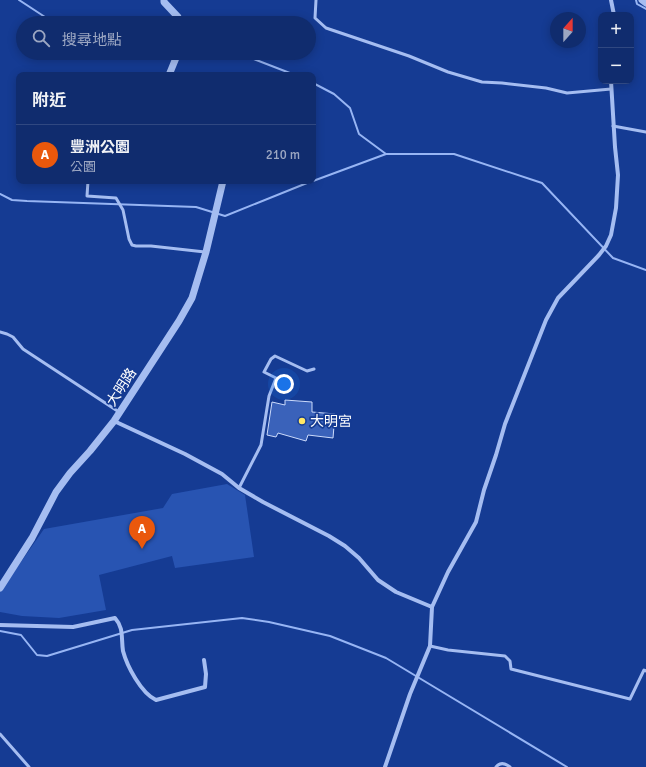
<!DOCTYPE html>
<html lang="zh-TW">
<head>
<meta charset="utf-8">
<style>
  :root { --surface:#102c6e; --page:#193473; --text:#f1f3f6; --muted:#9ca7c2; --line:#304881; --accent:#ea580c }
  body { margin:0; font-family:Signika,"Noto Sans TC",sans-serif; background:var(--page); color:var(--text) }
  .controls { position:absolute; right:12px; top:12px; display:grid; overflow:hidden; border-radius:8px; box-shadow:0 2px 10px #0003 }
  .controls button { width:36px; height:36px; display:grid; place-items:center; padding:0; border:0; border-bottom:1px solid var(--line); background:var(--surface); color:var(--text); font:20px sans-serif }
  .compass { position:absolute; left:550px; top:12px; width:36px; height:36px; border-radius:50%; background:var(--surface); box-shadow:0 2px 10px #0003; rotate:21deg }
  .you { position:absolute; left:284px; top:384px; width:14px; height:14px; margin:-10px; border:3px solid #fff; border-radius:50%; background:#1a73e8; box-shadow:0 0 0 6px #1a73e833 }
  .badge { display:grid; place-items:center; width:26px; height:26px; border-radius:50%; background:var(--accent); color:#fff; font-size:13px; font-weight:700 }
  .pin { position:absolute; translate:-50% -33px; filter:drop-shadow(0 1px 2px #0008) }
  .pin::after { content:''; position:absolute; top:21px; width:14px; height:12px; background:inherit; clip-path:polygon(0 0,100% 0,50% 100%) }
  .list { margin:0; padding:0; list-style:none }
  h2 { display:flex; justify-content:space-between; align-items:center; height:52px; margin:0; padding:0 16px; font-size:17px }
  h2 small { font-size:13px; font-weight:400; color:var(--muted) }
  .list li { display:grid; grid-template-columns:26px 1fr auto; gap:12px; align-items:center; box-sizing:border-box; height:60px; padding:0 16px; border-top:1px solid var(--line) }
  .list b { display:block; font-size:15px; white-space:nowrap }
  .list p { margin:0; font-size:13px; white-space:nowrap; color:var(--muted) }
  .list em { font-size:13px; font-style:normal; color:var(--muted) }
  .icon { flex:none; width:22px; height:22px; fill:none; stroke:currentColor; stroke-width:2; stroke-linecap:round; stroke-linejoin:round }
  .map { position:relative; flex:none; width:646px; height:767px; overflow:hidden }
  .search { position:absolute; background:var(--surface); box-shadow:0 2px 10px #0003; left:16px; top:16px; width:300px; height:44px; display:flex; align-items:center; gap:10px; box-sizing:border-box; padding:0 14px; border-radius:22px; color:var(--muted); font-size:15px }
  .panel { position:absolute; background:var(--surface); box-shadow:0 2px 10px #0003; left:16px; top:72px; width:300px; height:112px; border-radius:8px }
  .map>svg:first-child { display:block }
  .green { fill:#2854b2 }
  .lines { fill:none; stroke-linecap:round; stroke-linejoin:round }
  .stream { stroke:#97b5f4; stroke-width:2 }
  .building { fill:#3a62ba; stroke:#ccdbfc }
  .service { stroke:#a5bdf1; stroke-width:3 }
  .minor { stroke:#a5bdf1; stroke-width:4 }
  .tertiary { stroke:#a5bdf1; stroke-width:7 }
  .poi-dot { fill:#ffe765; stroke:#153b93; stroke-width:1.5 }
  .labels { text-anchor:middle; stroke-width:3.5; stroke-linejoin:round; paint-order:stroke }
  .street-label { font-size:14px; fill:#fff; stroke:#153b93 }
  .poi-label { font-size:14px; fill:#fff; stroke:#153b93; text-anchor:start }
</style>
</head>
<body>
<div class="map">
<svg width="646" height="767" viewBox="0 0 646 767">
  <rect width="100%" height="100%" fill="#153b93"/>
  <path class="green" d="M227,484l18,11 9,62 -79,11 -3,-12 -73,19 7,35 -47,8 -37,-2 -22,-4v-20l44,-63 119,-21 9,-14z"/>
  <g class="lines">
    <path class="stream" d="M19,0l26,17 7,6
      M636,0l1,4 9,5
      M103,53h3
      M180,53l61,1 54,21
      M313,83l21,11 16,14 9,26 27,20h68l88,29 71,75 33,12
      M313,181l73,-27
      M0,194l12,6 15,1 169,6 29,9 87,-35
      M0,631l21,4 16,20 10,1 85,-26 110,-12 27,4 61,14 56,22 181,109"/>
  </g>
  <path class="building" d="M285,400l27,2v10l23,2 -2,24 -25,-3 -2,6 -28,-8 -2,4 -9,-2 5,-33 13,3z"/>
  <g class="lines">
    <path class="service" d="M316,0l-1,18 11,10 83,28 39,16 34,10 20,1 44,5 21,5 44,-4
      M613,126l33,6
      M88,181l-1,15 29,2 7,12 6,29 3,6 4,1h15l54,6
      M0,332l7,2 6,3 10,12 96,63
      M239,488l22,-43 8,-49 7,-18 -12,-6 7,-13 4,-3 32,15 7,-2
      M430,646l18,4 57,6 5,5 1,8 119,30 14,-29 2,1
      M0,734l29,33
      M496,767c4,-5 9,-4 14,0"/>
    <path class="minor" d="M611,0l3,15
      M114,421l71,33 37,20 17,14 24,14 66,34 16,10 14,12 19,22 18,12 36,15
      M0,625l73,2 42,-9c9,10 6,20 8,33 4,15 18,42 33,49l49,-13 1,-13 -2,-14
      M385,767l25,-73 20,-48 2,-39 16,-35 28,-50 8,-32 12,-35 9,-31 41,-104 12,-22 41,-43 7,-9 5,-11 5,-27 2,-33 -3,-28 -4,-66"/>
    <path class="tertiary" d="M164,0v2l14,15 2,6
      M642,0l4,3
      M169,75l9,-22
      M0,588l32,-50 24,-46 14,-19 20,-22 24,-30 65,-100 13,-23 14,-46 17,-71"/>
  </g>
  <circle class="poi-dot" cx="302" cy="421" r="4"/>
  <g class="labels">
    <g class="street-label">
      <text transform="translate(121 387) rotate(-57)" y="5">大明路</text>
    </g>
    <g class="poi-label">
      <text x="310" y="426">大明宮</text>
    </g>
  </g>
</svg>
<div class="controls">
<button>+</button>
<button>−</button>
</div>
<svg class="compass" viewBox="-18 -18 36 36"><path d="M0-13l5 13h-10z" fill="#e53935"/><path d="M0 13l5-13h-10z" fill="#9ca7c2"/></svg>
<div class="you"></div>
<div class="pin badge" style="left:142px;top:549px">A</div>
<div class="search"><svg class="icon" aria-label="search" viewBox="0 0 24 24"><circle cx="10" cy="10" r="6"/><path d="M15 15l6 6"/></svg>搜尋地點</div>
<section class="panel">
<h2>附近<small></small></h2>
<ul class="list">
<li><span class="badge">A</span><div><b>豐洲公園</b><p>公園</p></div><em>210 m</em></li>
</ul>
</section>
</div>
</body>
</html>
